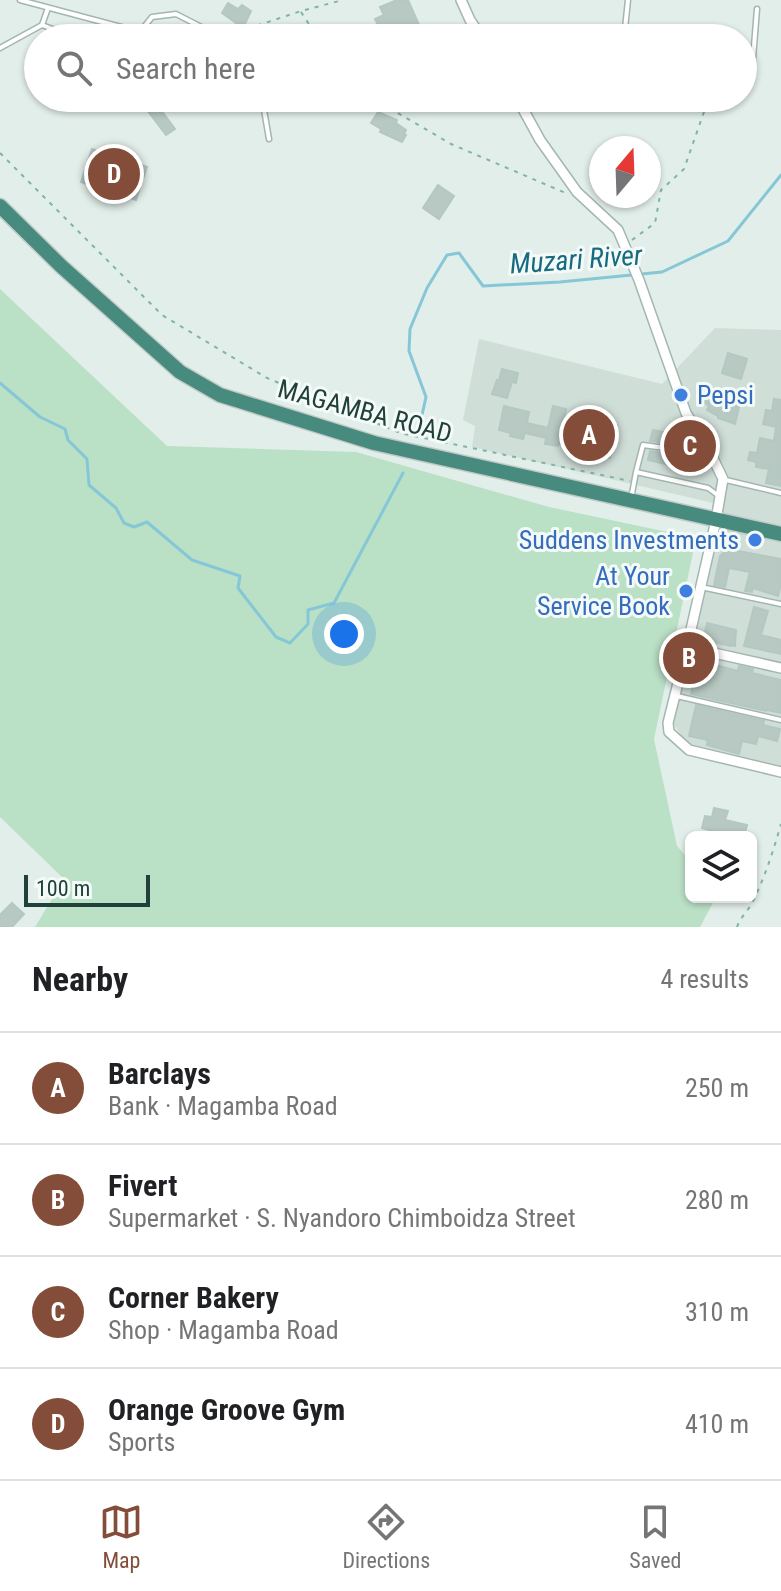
<!DOCTYPE html>
<html lang="en">
<head>
<meta charset="utf-8">
<style>
  :root { --surface:#fff; --page:#f6f6f6; --text:#202124; --muted:#757577; --line:#e0e0e0; --accent:#834d39 }
  body { margin:0; font-family:"Roboto Condensed",sans-serif; background:var(--page); color:var(--text) }
  .controls { position:absolute; right:24px; bottom:24px; display:grid; overflow:hidden; border-radius:12px; box-shadow:0 2px 6px #0004 }
  .controls button { width:72px; height:72px; display:grid; place-items:center; padding:0; border:0; border-bottom:2px solid var(--line); background:var(--surface); color:var(--text); font:40px sans-serif }
  .compass { position:absolute; left:589px; top:136px; width:72px; height:72px; border-radius:50%; background:var(--surface); box-shadow:0 2px 6px #0004; rotate:19deg }
  .scale { position:absolute; left:24px; bottom:20px; width:126px; box-sizing:border-box; padding-left:8px; border:4px solid #214039; border-top:0; font-size:22px; line-height:28px; white-space:nowrap; color:#214039; -webkit-text-stroke:6px #f3faf7; paint-order:stroke }
  .you { position:absolute; left:344px; top:634px; width:28px; height:28px; margin:-20px; border:6px solid #fff; border-radius:50%; background:#1a73e8; box-shadow:0 0 0 12px #1a73e833 }
  .badge { display:grid; place-items:center; width:52px; height:52px; border-radius:50%; background:var(--accent); color:#fff; font-size:26px; font-weight:700 }
  .pin { position:absolute; translate:-50% -50%; border:4px solid #fff; box-shadow:0 2px 8px #0006 }
  .list { margin:0; padding:0; list-style:none }
  h2 { display:flex; justify-content:space-between; align-items:center; height:104px; margin:0; padding:0 32px; font-size:34px }
  h2 small { font-size:26px; font-weight:400; color:var(--muted) }
  .list li { display:grid; grid-template-columns:52px 1fr auto; gap:24px; align-items:center; box-sizing:border-box; height:112px; padding:0 32px; border-top:2px solid var(--line) }
  .list b { display:block; font-size:30px; white-space:nowrap }
  .list p { margin:0; font-size:26px; white-space:nowrap; color:var(--muted) }
  .list em { font-size:26px; font-style:normal; color:var(--muted) }
  .icon { flex:none; width:44px; height:44px; fill:none; stroke:currentColor; stroke-width:2; stroke-linecap:round; stroke-linejoin:round }
  .map { position:relative; flex:none; width:781px; height:927px; overflow:hidden }
  .search { position:absolute; background:var(--surface); box-shadow:0 2px 6px #0004; left:24px; right:24px; top:24px; height:88px; display:flex; align-items:center; gap:20px; box-sizing:border-box; padding:0 28px; border-radius:44px; color:var(--muted); font-size:30px }
  .sheet { height:552px; background:var(--surface) }
  nav { display:flex; justify-content:space-around; align-items:center; box-sizing:border-box; height:112px; border-top:2px solid var(--line); background:var(--surface); font-size:22px; color:var(--muted) }
  nav a { display:grid; justify-items:center; gap:4px }
  nav .on { color:var(--accent) }
  .map>svg:first-child { display:block }
  .built { fill:#d0ded8 }
  .green { fill:#bae0c6 }
  .lines { fill:none; stroke-linecap:round; stroke-linejoin:round }
  .stream { stroke:#86c7d7; stroke-width:3 }
  .building { fill:#b7c9c2; stroke:#b4c8c1; stroke-width:2 }
  .service-casing { stroke:#a4b6b1; stroke-width:7 }
  .minor-casing { stroke:#a4b6b1; stroke-width:12 }
  .trunk-casing { stroke:#c1cac8; stroke-width:17 }
  .path { stroke:#80b4a6; stroke-width:2; stroke-dasharray:4 6; stroke-linecap:butt }
  .service { stroke:#fff; stroke-width:4 }
  .minor { stroke:#fff; stroke-width:9 }
  .trunk { stroke:#478b7e; stroke-width:14 }
  .shop-dot { fill:#3f7fe0; stroke:#f3faf7; stroke-width:3 }
  .labels { text-anchor:middle; stroke-width:6; stroke-linejoin:round; paint-order:stroke }
  .shop-label { font-size:26px; fill:#366cbe; stroke:#f3faf7; text-anchor:end }
  .street-label { font-size:26px; fill:#214039; stroke:#f3faf7 }
  .water-label { font-size:28px; font-style:italic; fill:#166b81; stroke:#f3faf7 }
</style>
</head>
<body>
<div class="map">
<svg width="781" height="927" viewBox="0 0 781 927">
  <rect width="100%" height="100%" fill="#e2eee9"/>
  <path class="built" d="M715,328l66,2v437l-94,-22 -14,-22 49,-218 -250,-58 3,-21 -12,-6 16,-81 183,45z"/>
  <path class="green" d="M0,289l167,157 189,6 193,55 147,31 -42,201 23,107 14,16v35h25l-16,30h-665l29,-48 -64,-62z"/>
  <g class="lines">
    <path class="stream" d="M0,383l40,34 25,12 3,11 19,19 2,26 27,23 8,15 10,4 13,-5 45,38 48,16 -2,12 38,49 14,6 18,-19v-14l26,-7 69,-130
      M418,433l8,-36 -17,-46 1,-22 17,-41 20,-33 12,-2 24,33 77,-4 102,-10 66,-31 53,-66"/>
  </g>
  <path class="building" d="M397,0h11l16,36 -40,2 -9,-19 9,-4 -4,-8z
    M228,3l10,6 4,-4 9,6 -8,17 -21,-15z
    M138,98h14l23,31 -9,6z
    M378,112l19,8 -1,3 10,7 -2,4 2,1 -4,7 -22,-10 1,-3 -10,-6z
    M92,149l55,18 -11,33 -55,-18z
    M438,185l16,11 -15,23 -16,-11z
    M728,353l19,6 -6,20 -19,-6z
    M502,369l16,4 -2,10 -4,-1 -5,16 -15,-4 5,-14h2z
    M709,392l30,15 -4,17 -17,-6v-2l-11,-6 2,-4 -6,-4z
    M774,399l7,1v86l-15,-3 3,-14 -13,-2v-5l-8,-2 2,-8 7,1 3,-15 14,3 2,-14 -13,-3 3,-14 6,1z
    M504,406l25,6 -2,11 21,5 5,-22 13,3 -3,14 20,4 2,-9 32,7 -7,33 -33,-7 1,-4 -19,-4 -1,3 -13,-2 1,-6 -21,-5 -2,6 -13,-3 1,-3 -12,-3z
    M653,430l33,6 -1,3 10,3 -1,5 -44,-6z
    M650,451l41,6 3,2 -2,11 -44,-10z
    M727,549l54,10v25l-3,12 -25,-8 -1,4 -7,-1 5,-19 -21,-4 -4,19 -11,-2 6,-29z
    M754,607l14,4 -7,24 20,5v14l-37,-8z
    M707,623l29,7 -1,16 -5,-1v1l-20,-5 -5,-9z
    M708,663l30,8 1,-5 14,3 -1,4 29,7v33l-14,-3 -1,1 -75,-17 6,-24z
    M696,705l68,16 -1,4 17,4 -3,12 -19,-5 -2,8 -14,-3 -3,13 -32,-9 1,-5 -19,-4z
    M714,808l14,3 -3,9 22,5 -3,12 -21,-4 -1,4h-14l1,-7 -7,-2 3,-12 7,1z
    M12,903l12,11 -12,13h-12v-12z"/>
  <g class="lines">
    <defs>
      <path id="service" d="M20,0l120,32
        M42,25l34,13
        M138,38l2,-6 12,-15 24,-3 47,24
        M624,38l4,-38
        M0,48l42,-23 6,-17
        M743,74l9,-3 5,-62
        M262,98l7,41
        M636,472l7,-27 57,8 7,-1
        M726,480l55,13
        M631,499l5,-27 72,16 11,8
        M701,587l80,17
        M677,696l104,24"/>
      <path id="minor" d="M461,0l9,20 12,18
        M517,98l23,42 37,52 41,38 21,50 47,133 24,39 13,27 -7,41 -29,127 -19,76 1,9 20,18 92,22
        M687,647l94,21"/>
      <path id="trunk" d="M0,206l61,60 119,106 40,23 154,48 407,91"/>
    </defs>
    <use href="#service" class="service-casing"/>
    <use href="#minor" class="minor-casing"/>
    <use href="#trunk" class="trunk-casing"/>
    <path class="path" d="M301,12l17,26
      M229,35l72,-24 42,-11
      M372,98l79,46 117,50
      M0,153l162,162 105,63 133,55 230,48
      M632,240l23,-17 6,-33 23,-21 21,-60v-11
      M737,927c3,-9 9,-14 14,-22 13,-25 22,-53 30,-81"/>
    <use href="#service" class="service"/>
    <use href="#minor" class="minor"/>
    <use href="#trunk" class="trunk"/>
  </g>
  <g class="shop-dot">
    <circle cx="681" cy="395" r="8"/>
    <circle cx="755" cy="540" r="8"/>
    <circle cx="686" cy="591" r="8"/>
  </g>
  <g class="labels">
    <g class="shop-label">
      <text x="697" y="404" text-anchor="start">Pepsi</text>
      <text x="739" y="549">Suddens Investments</text>
      <text x="670" y="585">At Your<tspan x="670" dy="30">Service Book</tspan></text>
    </g>
    <g class="street-label">
      <text transform="translate(365 411) rotate(15)" y="9">MAGAMBA ROAD</text>
    </g>
    <g class="water-label">
      <text transform="translate(576 259) rotate(-4)" y="10">Muzari River</text>
    </g>
  </g>
</svg>
<div class="controls">
<button><svg class="icon" aria-label="layers" viewBox="0 0 24 24"><path d="M12 4l9 5-9 5-9-5zM3 14l9 5 9-5"/></svg></button>
</div>
<svg class="compass" viewBox="-18 -18 36 36"><path d="M0-13l5 13h-10z" fill="#e53935"/><path d="M0 13l5-13h-10z" fill="#757577"/></svg>
<div class="scale">100 m</div>
<div class="you"></div>
<div class="pin badge" style="left:589px;top:435px">A</div>
<div class="pin badge" style="left:689px;top:658px">B</div>
<div class="pin badge" style="left:690px;top:446px">C</div>
<div class="pin badge" style="left:114px;top:174px">D</div>
<div class="search"><svg class="icon" aria-label="search" viewBox="0 0 24 24"><circle cx="10" cy="10" r="6"/><path d="M15 15l6 6"/></svg>Search here</div>
</div>
<section class="sheet">
<h2>Nearby<small>4 results</small></h2>
<ul class="list">
<li><span class="badge">A</span><div><b>Barclays</b><p>Bank · Magamba Road</p></div><em>250 m</em></li>
<li><span class="badge">B</span><div><b>Fivert</b><p>Supermarket · S. Nyandoro Chimboidza Street</p></div><em>280 m</em></li>
<li><span class="badge">C</span><div><b>Corner Bakery</b><p>Shop · Magamba Road</p></div><em>310 m</em></li>
<li><span class="badge">D</span><div><b>Orange Groove Gym</b><p>Sports</p></div><em>410 m</em></li>
</ul>
</section>
<nav>
<a class="on"><svg class="icon" aria-label="map" viewBox="0 0 24 24"><path d="M3 6l6-2 6 2 6-2v14l-6 2-6-2-6 2zM9 4v14M15 6v14"/></svg>Map</a>
<a><svg class="icon" aria-label="directions" viewBox="0 0 24 24"><path d="M12 3l9 9-9 9-9-9zM9 14v-3h6M13 9l2 2-2 2"/></svg>Directions</a>
<a><svg class="icon" aria-label="saved" viewBox="0 0 24 24"><path d="M7 4h10v16l-5-4-5 4z"/></svg>Saved</a>
</nav>
</body>
</html>
